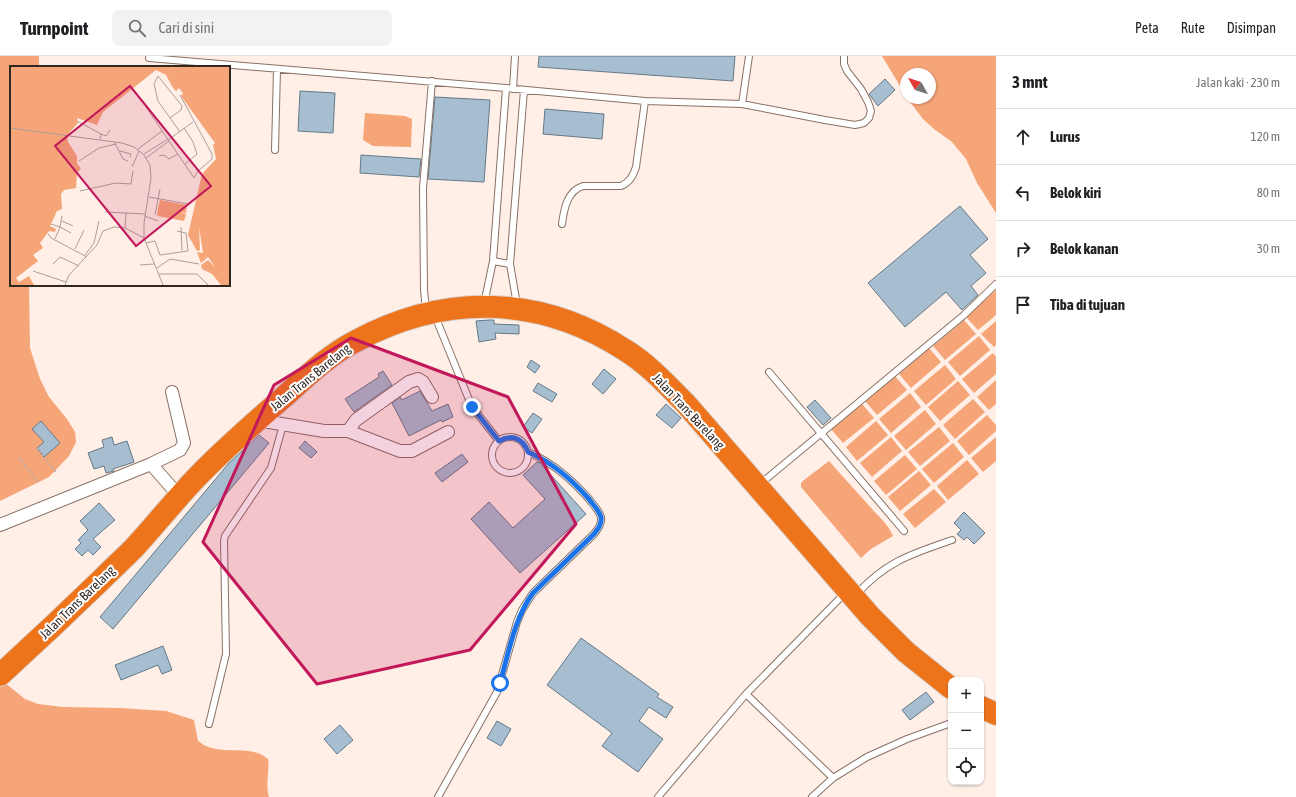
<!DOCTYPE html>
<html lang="id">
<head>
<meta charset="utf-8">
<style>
  :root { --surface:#fff; --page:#f2f2f2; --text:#202124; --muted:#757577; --line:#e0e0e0 }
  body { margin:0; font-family:"Asap Condensed",sans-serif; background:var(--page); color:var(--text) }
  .controls { position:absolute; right:12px; bottom:12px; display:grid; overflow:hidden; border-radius:8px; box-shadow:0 1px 3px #0004 }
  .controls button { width:36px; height:36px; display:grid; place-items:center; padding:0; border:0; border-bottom:1px solid var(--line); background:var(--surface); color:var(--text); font:20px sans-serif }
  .compass { position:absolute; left:900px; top:12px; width:36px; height:36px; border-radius:50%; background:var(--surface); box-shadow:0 1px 3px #0004; rotate:309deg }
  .stop { position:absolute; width:12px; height:12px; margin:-9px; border:3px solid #1a73e8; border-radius:50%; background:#fff }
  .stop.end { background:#1a73e8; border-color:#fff; box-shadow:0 1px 4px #0008 }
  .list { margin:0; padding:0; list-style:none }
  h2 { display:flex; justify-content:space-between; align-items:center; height:52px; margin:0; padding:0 16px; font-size:17px }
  h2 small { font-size:13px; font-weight:400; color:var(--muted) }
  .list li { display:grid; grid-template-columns:26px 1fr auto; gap:12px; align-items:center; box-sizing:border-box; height:56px; padding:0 16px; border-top:1px solid var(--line) }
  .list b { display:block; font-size:15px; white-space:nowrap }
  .list em { font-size:13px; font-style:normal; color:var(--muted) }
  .icon { flex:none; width:22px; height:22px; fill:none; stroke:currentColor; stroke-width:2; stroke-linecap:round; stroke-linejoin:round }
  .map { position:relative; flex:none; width:996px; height:741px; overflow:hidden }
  header { display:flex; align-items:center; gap:24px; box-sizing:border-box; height:56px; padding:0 20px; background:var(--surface); border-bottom:1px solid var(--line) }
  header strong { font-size:19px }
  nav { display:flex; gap:22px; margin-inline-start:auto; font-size:14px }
  .search { width:280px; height:36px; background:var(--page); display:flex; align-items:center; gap:10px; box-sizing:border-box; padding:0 14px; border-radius:8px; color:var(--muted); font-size:15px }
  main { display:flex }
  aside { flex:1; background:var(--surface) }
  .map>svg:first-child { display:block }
  .water { fill:#f6a578 }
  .building { fill:#a6becf; stroke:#637989 }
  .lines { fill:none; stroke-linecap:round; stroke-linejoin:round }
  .lane-casing { stroke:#897165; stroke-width:8 }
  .street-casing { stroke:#897165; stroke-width:14 }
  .highway-casing { stroke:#d6d4d3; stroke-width:24 }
  .path { stroke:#bbada5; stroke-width:2; stroke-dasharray:2 2; stroke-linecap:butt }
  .lane { stroke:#fff; stroke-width:6 }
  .street { stroke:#fff; stroke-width:12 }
  .highway { stroke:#ee741c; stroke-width:22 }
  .route { stroke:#1a73e8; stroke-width:5 }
  .marked { fill:#c2185b; fill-opacity:0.2; stroke:#c2185b; stroke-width:3; stroke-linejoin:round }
  .labels { text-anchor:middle; stroke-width:4; stroke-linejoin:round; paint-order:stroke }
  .street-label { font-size:13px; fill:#312722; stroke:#fff }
  .inset-road { fill:none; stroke:#ad9f98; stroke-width:1 }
  .view { fill:#c2185b; fill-opacity:0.15; stroke:#c2185b; stroke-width:2 }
  .inset-edge { fill:none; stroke:#312722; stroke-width:2 }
</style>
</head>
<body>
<header>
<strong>Turnpoint</strong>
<div class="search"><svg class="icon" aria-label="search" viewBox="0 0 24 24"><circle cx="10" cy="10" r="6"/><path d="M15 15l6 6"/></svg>Cari di sini</div>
<nav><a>Peta</a><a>Rute</a><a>Disimpan</a></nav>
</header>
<main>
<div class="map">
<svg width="996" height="741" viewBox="0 0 996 741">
  <rect width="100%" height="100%" fill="#ffefe6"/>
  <path class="water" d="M0,0h39v11h-28v218h18l1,63 10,31 9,18 18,22 8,13 1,10 -7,14 -20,21 -49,24z
    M882,0h114v157l-19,-30 -11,-24 -14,-17 -18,-13 -11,-10 -16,-21h23v-24h-24v22z
    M365,57l40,3 7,3 -1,28 -38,-1 -10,-6z
    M996,234v25l-18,15 -12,-13z
    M964,264l12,14 -31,26 -12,-14z
    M996,265v24l-2,2 -13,-13z
    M979,280l11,14 -30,26 -12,-14z
    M929,292l12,14 -30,26 -12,-14z
    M993,297l3,4v17l-22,19 -12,-14z
    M945,309l11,14 -30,26 -12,-14z
    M895,320l12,14 -30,25 -12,-14z
    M996,324v24l-7,6 -12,-13z
    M958,325l12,14 -30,26 -12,-14z
    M910,337l11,14 -30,26 -12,-14z
    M973,343l12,13 -30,27 -12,-14z
    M862,348l12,14 -31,25 -12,-14z
    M925,354l11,14 -30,26 -12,-14z
    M987,359l9,10v6l-27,24 -12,-14z
    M876,365l12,14 -31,26 -11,-14z
    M939,371l11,14 -30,25 -12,-14z
    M891,381l11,14 -30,26 -12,-14z
    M996,381v24l-13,11 -12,-14z
    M953,387l11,14 -30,26 -12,-14z
    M905,399l12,14 -31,26 -12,-14z
    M967,404l12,14 -31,26 -11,-14z
    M829,405c14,16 29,32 43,48 10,11 15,14 21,27l-22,13 -10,9 -60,-71v-4l3,-3z
    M919,415l12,14 -31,26 -12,-14z
    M934,433l12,13 -31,26 -12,-14z
    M0,623l25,20 13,5 25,3 57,1 46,3 28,9 4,21c2,1 5,4 8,5 19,9 45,-2 62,13 2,13 -3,24 1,38h-269z"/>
  <path class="building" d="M539,0h196l-2,25 -195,-14z
    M885,23l10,11 -17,16 -9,-12z
    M300,35l35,2 -2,40 -35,-2z
    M435,41l55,3 -6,82 -56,-3z
    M545,53l59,5 -2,25 -59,-5z
    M361,99l60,4 -2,18 -59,-4z
    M960,150l28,33 -18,16 16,18 -15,13 7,9 -16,15 -16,-18 -41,35 -37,-44z
    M489,264h5v4l25,1v9l-24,-1 1,6 -17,3 -3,-21z
    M531,304l9,6 -5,7 -8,-6z
    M604,313l12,10 -13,15 -11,-10z
    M383,315l9,14 -38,27 -9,-13 34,-22 -1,-3z
    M538,327l19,11 -5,8 -19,-11z
    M420,335l12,20 16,-7 5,13 -11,5 -1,-2 -32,16 -17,-33 8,-6 2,3z
    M815,344l16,18 -8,7 -16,-18z
    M666,348l15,14 -9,10 -16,-13z
    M533,357l9,6 -10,14 -9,-6z
    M41,365l19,22 -16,14 -7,-9 7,-6 -12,-13z
    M259,379l10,8 -156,186 -13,-12 129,-154z
    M112,381l2,8 13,-4 7,21 -21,7 1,2 -8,2 -2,-7 -10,3 -6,-16 16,-6 -2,-7z
    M305,385l12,11 -6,6 -12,-10z
    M462,398l6,8 -26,20 -7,-9z
    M537,406l3,1 46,51 -66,59 -49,-54 18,-17 24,26 32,-29 -22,-24z
    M99,447l16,17 -22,19 8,8 -8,8 -5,-5 -6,6 -7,-7 6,-6 -3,-3 10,-10 -8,-9z
    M964,456l21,21 -11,11 -7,-7 -3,3 -7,-6 4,-4 -7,-7z
    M581,582l78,56 -2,3 16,10 -7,11 -17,-11 -10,14 24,18 -25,33 -36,-26 10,-13 -65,-48z
    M163,590l9,24 -10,4 -4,-9 -37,15 -6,-15z
    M926,636l8,10 -24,18 -8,-10z
    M497,665l14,8 -10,17 -14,-8z
    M340,669l13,15 -16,14 -13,-15z"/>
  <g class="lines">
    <defs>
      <path id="lane" d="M149,2l357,30 139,13 97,3 83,16 30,5 9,-2 5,-5 2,-7 -3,-9 -7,-13 -14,-18 -3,-7v-8
        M513,33l2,-33
        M742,48l7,-48
        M275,94l2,-81
        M562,168c2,-15 5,-33 21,-38h38c9,-4 12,-10 15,-19l9,-66
        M493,205l17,3
        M484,248l9,-43 13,-173
        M517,249l-7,-41 14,-174
        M426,254l-2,-20 -1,-102 9,-107
        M435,260l37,91 27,34
        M769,316l135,159
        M492 399a18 18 0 1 1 36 0a18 18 0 1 1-36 0Z
        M760,428l204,-169 32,-31
        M856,539c29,-33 55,-41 96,-55
        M209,668l17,-70 -2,-113 1,-5 46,-68 12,-43
        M833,722l-87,-84 100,-102
        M438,741l59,-105 20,-70 5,-12 11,-17 61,-59c4,-5 8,-10 7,-17 -2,-7 -8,-12 -12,-18 -18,-20 -36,-36 -61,-47
        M658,741l88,-103
        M812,741l21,-19 34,-21 40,-18 44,-16"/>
      <path id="street" d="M257,364l67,11h24l52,20h12l36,-19
        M348,375l8,-11 53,-38 9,-3 5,3 9,15
        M151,408l29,-14 4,-7 -12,-51
        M0,469l151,-61 28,32"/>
      <path id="highway" d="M0,619c34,-31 67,-62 100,-94 11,-11 23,-22 34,-33 21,-23 41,-48 63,-71 28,-29 58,-55 88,-81 22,-20 45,-42 71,-55 89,-48 184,-46 269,9 23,14 42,35 61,54l184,212 36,36 45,36
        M981,651l15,7"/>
    </defs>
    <use href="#lane" class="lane-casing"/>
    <use href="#street" class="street-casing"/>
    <use href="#highway" class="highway-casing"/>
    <path class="path" d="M37,392l19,24
      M19,402l20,25"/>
    <use href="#lane" class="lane"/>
    <use href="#street" class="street"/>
    <use href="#highway" class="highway"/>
  </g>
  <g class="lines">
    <path class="route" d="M472,351l27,34c13,-7 24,-3 29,11 25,11 43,27 61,47 4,6 10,11 12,18 1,7 -3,12 -7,17l-61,59c-19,26 -24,59 -33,90"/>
  </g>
  <path class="marked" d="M351,282l157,59 68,127 -106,126 -153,34 -114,-142 71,-157z"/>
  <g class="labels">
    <g class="street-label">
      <text transform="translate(310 321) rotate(-39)" y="5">Jalan Trans Barelang</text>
      <text transform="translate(689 355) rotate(47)" y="5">Jalan Trans Barelang</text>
      <text transform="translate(77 546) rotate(-44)" y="5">Jalan Trans Barelang</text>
    </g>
  </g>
  <g transform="translate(10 10)">
    <rect width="220" height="220" fill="#ffefe6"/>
    <path d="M0,1h220v218h-9l-9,-11 -10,-5 -1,-4 7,-5 7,7 -7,-10 -7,6 -4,-11 6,1 -4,-26 1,23 -3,1 -9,-16 14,-61 14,-15 -3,-14 2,-2 -34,-47 2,-3 -4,-5 -3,3 -3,-3 -7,-13 -10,-5 -53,42 -6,13 -20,-7 1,5 -11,12 1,7 9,14v7l4,6 -4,4 -1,15 -12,2 -3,4 1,15 -5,2 -7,15 6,3 -1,3 -6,-1 -9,12 3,5 -10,7 5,6 -22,17 3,4 10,-6 5,9h-24zM150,134l27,5 -1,8 -6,-1 6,2 -2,7 -27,-5 1,-8 6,1 -6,-1z" fill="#f6a578"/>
    <path class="inset-road" d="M132,35l52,77 4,-7 14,-12v-5l-32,-59M160,52l11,-8 1,-4 -24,-30 -4,8 4,17 12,17 10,14M67,55l24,13 -1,5M0,62l112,15 12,4 10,8 6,10 1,13 -7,45v15l19,47M174,62l9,14 4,12 -12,10M91,68l5,2 4,-6M158,74l25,-18M105,77l8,16 5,2M128,83l24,-18M110,85l11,3 -1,3M134,88l24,-15M149,90l5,-1 5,4 9,-5M136,92l23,-17M69,95l20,-13 17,-4M122,101l7,-16M70,125l36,-8 15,1 2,-13M139,131l39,7M95,146l21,1M145,149l5,-26M52,150l-2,11 11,6M135,150l13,5M52,155l11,5M41,158l9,3 -5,12M171,161l1,24M115,162l1,-15 19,1M38,168l3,4 36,19M136,177l9,-2 5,14 28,-4 -2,-18 -9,-2M65,183l9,-19M75,189l9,-12 5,-22M43,198l7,-7 19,9M130,199l14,-1M147,202l13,-9 29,5M23,205l33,11M149,208h38l11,11M55,219l4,-10 28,-30 6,-14 11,-4 11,1 19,10"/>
    <path class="view" d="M120,20l81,100 -75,60 -81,-100z"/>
    <rect width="220" height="220" class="inset-edge"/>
  </g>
</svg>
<div class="controls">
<button>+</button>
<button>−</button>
<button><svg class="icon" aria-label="locate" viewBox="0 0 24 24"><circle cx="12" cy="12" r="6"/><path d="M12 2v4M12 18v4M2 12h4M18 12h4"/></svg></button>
</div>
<svg class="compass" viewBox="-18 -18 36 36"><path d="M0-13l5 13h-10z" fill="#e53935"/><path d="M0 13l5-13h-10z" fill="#757577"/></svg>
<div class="stop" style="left:500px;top:627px"></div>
<div class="stop end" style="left:472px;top:351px"></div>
</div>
<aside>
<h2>3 mnt<small>Jalan kaki · 230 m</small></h2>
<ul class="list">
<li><svg class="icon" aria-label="ahead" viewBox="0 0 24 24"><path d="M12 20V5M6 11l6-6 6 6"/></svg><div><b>Lurus</b></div><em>120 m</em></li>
<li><svg class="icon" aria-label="left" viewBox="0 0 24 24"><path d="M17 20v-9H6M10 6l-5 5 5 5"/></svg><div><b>Belok kiri</b></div><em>80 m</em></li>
<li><svg class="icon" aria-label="right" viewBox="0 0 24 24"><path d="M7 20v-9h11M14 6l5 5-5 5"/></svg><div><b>Belok kanan</b></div><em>30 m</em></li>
<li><svg class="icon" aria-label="arrive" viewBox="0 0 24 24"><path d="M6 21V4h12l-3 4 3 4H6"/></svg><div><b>Tiba di tujuan</b></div></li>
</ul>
</aside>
</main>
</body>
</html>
